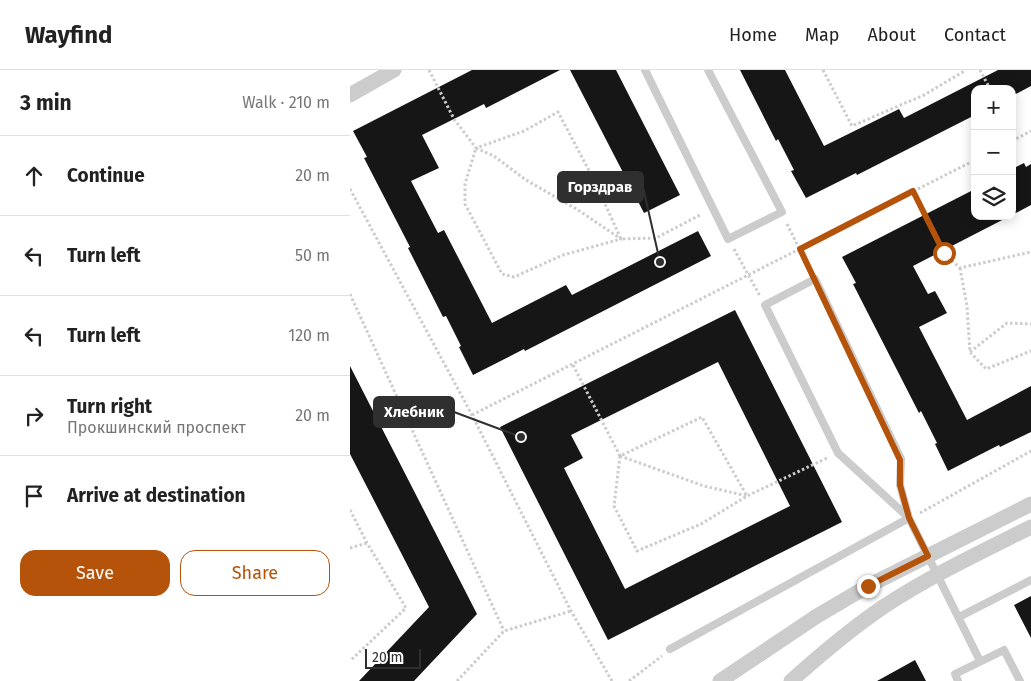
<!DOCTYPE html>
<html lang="en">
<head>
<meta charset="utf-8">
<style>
  :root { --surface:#fff; --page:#f2f2f2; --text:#222; --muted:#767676; --line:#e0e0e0; --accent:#b45309 }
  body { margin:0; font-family:"Fira Sans",sans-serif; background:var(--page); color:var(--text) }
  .controls { position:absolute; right:15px; top:15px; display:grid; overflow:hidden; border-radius:10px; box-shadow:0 2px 12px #0003 }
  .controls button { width:45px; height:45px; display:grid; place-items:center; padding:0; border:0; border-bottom:1px solid var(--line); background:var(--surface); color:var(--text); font:25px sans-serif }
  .scale { position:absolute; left:15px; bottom:12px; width:56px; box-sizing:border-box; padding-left:5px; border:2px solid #2f2f2f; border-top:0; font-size:14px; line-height:18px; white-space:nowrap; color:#2f2f2f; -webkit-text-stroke:4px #fff; paint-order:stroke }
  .stop { position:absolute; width:15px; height:15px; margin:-11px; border:4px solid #b45309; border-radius:50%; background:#fff }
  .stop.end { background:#b45309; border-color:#fff; box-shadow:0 1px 5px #0008 }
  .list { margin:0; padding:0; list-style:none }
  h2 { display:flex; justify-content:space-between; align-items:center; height:65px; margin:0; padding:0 20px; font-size:21px }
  h2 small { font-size:16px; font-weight:400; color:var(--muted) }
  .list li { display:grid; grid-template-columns:32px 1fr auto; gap:15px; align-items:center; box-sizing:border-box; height:80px; padding:0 20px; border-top:1px solid var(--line) }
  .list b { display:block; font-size:19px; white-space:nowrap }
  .list p { margin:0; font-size:16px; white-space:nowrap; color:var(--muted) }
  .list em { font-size:16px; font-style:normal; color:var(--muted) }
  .actions { display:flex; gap:10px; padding:15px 20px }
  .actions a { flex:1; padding:11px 0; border:1px solid var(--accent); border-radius:15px; text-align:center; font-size:18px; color:var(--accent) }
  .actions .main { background:var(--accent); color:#fff }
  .icon { flex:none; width:28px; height:28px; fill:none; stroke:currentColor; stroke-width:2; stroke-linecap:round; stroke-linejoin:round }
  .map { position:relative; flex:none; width:681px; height:611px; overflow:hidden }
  header { display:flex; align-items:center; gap:30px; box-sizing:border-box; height:70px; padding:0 25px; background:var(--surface); border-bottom:1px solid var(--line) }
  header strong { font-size:24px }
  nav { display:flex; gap:28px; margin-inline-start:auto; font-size:18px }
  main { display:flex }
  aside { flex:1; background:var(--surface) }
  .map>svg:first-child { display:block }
  .building { fill:#161616; fill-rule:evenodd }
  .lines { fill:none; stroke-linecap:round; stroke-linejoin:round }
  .path { stroke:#ccc; stroke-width:3; stroke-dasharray:2.5 2.5; stroke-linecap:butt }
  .service { stroke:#ccc; stroke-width:8 }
  .minor { stroke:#ccc; stroke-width:15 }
  .route { stroke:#b45309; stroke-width:6 }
  .leader { fill:none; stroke:#2f2f2f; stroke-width:2 }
  .callout-dot { fill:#2f2f2f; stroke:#fff; stroke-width:2 }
  .callout { fill:#2f2f2f; stroke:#2f2f2f; stroke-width:2 }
  .callout-label { font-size:15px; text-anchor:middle; font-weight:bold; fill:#fff }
</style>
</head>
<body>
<header>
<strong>Wayfind</strong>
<nav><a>Home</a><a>Map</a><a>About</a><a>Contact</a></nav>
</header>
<main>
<aside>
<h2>3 min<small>Walk · 210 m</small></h2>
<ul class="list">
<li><svg class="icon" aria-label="ahead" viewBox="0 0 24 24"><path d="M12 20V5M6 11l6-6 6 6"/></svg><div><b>Continue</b></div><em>20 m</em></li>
<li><svg class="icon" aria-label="left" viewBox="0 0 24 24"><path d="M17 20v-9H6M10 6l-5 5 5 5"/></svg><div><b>Turn left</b></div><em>50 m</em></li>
<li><svg class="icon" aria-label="left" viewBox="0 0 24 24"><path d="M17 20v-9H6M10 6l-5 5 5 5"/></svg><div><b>Turn left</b></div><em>120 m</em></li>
<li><svg class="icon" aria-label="right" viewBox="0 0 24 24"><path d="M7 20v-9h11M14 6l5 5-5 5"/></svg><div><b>Turn right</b><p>Прокшинский проспект</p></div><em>20 m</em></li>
<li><svg class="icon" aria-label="arrive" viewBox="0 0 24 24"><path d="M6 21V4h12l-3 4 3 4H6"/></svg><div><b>Arrive at destination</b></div></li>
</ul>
<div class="actions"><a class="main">Save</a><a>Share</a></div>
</aside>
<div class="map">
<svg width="681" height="611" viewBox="0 0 681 611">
  <rect width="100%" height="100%" fill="#fff"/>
  <path class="building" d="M122,0h88l-74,38 -2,-4 -62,31 17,33 -28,13 27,52 6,-3 48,93 74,-38 6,10 126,-64 13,25 -186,95 -1,-2 -51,26 -14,-28 2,-1 -15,-30 -3,1 -35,-69 2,-1 -46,-89 3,-1 -14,-26z
    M220,0h46l64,125 -36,18z
    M390,0h45l39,76 75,-37 5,9 94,-48h33v16l-19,10v-7h-37v26l-118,60 -1,-2 -50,25 -15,-27 3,-1 -16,-31 -2,2z
    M674,93l2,4 5,-3v41l-19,10v-46z
    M625,119v27h35l-97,50 15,28 7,-3 12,22 -28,14 48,93 64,-34v46l-31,15 -1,-2 -51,26 -13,-27 2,-1 -16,-32 -2,2 -66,-129 3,-1 -14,-26z
    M385,240l107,212 -234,118 -108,-213zM368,292l72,144 -165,83 -61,-121 19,-10 -12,-23z
    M0,296l127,248 -63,67h-55l70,-74 -79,-153z
    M681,526v42l-17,-33z
    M565,590l11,21h-49z"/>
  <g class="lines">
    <path class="path" d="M79,0l25,49 22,29 48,-17 34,-19 36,68 27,59 35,-1 46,-24
      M473,0l29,56 72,-31 42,-25
      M630,0l10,19
      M662,71l19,-10
      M126,78l18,8 32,24 52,30 43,29 -58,16 -49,22 -12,-3 -37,-70v-20z
      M0,119l122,226 99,196 41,70
      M563,121l31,62 16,15 71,-16
      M437,154l23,46
      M384,179l26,47
      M610,198l7,38 3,46 16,17 45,-18
      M0,224l154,337
      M620,282l37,-29 24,1
      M223,295l47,91 82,-39 45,79 80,-38
      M122,345l503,-255
      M270,386l84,30 43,10 -46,28 -64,27 -23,-45z
      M0,440l17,33 39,65 -55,52 -1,-1
      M570,443l111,-62
      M0,478l17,-5
      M107,611l47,-50 67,-20
      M279,611l33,-25"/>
    <path class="service" d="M295,0l83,169 54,-27 -74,-142
      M465,209l86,180 -1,26 9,33 -71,-65 -73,-148z
      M609,547l72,-37
      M320,579l239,-131 71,143
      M608,611l-3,-7 49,-24 16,31"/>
    <path class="minor" d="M0,25l44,-25
      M370,611l97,-65 51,-30 163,-82
      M441,611c29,-26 60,-52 92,-74 47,-31 98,-55 148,-80"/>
  </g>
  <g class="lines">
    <path class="route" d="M518,516l60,-30 -19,-38 -9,-33v-25l-100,-211 113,-58 31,62"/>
  </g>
  <path class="leader" d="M310 192L293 117M171 367L104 342"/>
  <g class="callout-dot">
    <circle cx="310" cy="192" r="5"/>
    <circle cx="171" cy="367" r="5"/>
  </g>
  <g class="callout">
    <rect x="208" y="102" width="85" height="30" rx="5"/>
    <rect x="24" y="327" width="80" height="30" rx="5"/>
  </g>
  <g class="callout-label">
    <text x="250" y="122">Горздрав</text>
    <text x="64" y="347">Хлебник</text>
  </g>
</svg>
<div class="controls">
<button>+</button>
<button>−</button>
<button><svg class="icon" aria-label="layers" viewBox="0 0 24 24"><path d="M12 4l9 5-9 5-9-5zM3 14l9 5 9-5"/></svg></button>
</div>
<div class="scale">20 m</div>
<div class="stop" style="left:594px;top:183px"></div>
<div class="stop end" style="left:518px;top:516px"></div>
</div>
</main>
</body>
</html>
